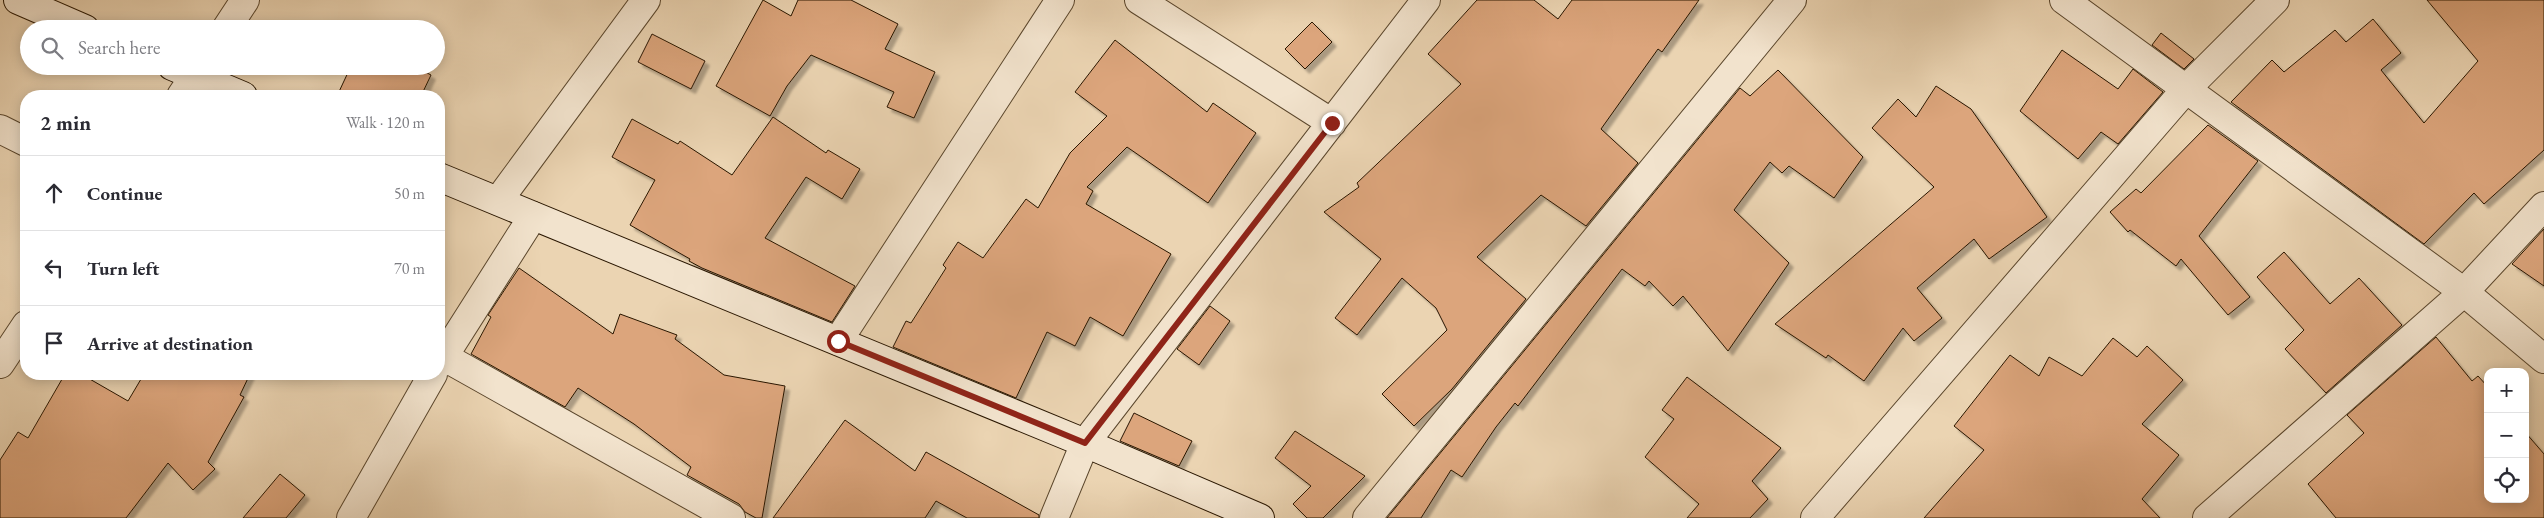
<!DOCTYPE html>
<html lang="en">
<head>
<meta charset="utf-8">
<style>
  :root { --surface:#fff; --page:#f2f2f3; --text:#2b2b33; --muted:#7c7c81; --line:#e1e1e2 }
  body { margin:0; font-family:"EB Garamond",serif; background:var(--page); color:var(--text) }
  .controls { position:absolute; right:15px; bottom:15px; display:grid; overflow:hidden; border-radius:10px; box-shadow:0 2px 12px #0003 }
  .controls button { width:45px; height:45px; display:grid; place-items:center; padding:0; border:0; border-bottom:1px solid var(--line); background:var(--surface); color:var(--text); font:25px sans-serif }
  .stop { position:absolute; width:15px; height:15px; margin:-11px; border:4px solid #8f2418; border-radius:50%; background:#fff }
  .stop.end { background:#8f2418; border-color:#fff; box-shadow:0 1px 5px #0008 }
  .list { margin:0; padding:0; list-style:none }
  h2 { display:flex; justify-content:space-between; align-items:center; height:65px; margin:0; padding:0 20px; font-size:21px }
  h2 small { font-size:16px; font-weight:400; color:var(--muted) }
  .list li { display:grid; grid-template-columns:32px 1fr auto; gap:15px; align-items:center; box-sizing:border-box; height:75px; padding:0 20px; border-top:1px solid var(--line) }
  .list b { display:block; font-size:19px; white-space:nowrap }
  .list em { font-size:16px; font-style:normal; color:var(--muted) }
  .icon { flex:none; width:28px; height:28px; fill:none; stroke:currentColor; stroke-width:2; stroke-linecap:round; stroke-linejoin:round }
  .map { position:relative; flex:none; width:2544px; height:518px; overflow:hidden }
  .search { position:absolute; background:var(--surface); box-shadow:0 2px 12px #0003; left:20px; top:20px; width:425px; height:55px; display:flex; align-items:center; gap:12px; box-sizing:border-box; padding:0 18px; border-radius:28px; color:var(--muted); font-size:19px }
  .panel { position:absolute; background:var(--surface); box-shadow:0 2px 12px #0003; left:20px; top:90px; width:425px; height:290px; border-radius:20px }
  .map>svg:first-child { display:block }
  .building { fill:#dca57c; stroke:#291600; filter:url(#shadow) }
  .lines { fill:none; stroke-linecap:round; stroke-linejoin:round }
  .street-casing { stroke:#5a462c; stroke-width:30 }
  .secondary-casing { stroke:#291600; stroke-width:30 }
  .street { stroke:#f2e3cd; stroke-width:28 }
  .secondary { stroke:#f2e3cd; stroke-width:28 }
  .route { stroke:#8f2418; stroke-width:6 }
</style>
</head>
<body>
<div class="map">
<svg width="2544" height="518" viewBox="0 0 2544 518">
  <defs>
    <filter id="shadow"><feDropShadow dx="4.5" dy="4.5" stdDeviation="1" flood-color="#0004"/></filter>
  </defs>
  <rect width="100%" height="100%" fill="#ebd4b2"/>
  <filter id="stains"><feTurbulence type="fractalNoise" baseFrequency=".004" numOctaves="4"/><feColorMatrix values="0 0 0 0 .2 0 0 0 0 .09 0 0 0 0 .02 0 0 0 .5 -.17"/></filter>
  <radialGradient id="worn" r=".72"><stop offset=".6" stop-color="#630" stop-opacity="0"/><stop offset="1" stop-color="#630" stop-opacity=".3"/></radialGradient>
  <path class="building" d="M763,0l28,16 7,-16h53l47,24 -13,25 50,23 -21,46 -27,-11 7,-15 -83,-37 -24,31 -17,30 -54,-30z
    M1477,0h57l24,19 14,-19h127l-37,52 -4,-3 -57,80 37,34 -52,63 -45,-31 -64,62 49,42 -74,90 -38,37 -32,-32 65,-64 -11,-22 -34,-30 -45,57 -22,-17 46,-59 -57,-47 35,-25 -2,-4 104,-99 -33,-30z
    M2427,0h117v150l-60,54 -10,-11 -50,51 -193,-142 41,-42 12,12 51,-42 11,12 27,-23 28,34 -20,17 43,53 54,-62z
    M1312,22l20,20 -27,27 -20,-20z
    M2161,33l33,26 -10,10 -32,-24z
    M652,34l53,27 -14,28 -53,-27z
    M1115,40l92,72 6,-9 43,30 -48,70 -81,-56 -40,40 6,4 -7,13 85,50 -48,82 -33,-19 -15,29 -28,-14 -31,66 -123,-51 13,-26 5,2 35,-55 -3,-3 15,-23 25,16 43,-59 12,9 32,-55 37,-37 -32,-24z
    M2062,50l56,39 15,-20 30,23 -45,52 -17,-12 -23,27 -58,-48z
    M351,66h63l17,9 -10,21h-84z
    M1778,70l85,87 -29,41 -45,-32 -7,7 -12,-11 -36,48 55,53 -61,88 -45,-55 -10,10 -24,-25 -4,5 -23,-17 -104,137 -3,-3 -19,24 -34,50 -11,-7 -30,48h-34l353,-430 10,8z
    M1936,86l35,23 76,108 -58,42 -15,-20 -57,49 25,30 -28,23 -11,-13 -39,53 -36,-26 -2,3 -51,-34 159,-137 -62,-59 26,-29 18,18z
    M773,117l53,36 2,-3 32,19 -18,30 -36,-22 -41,61 90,48 -23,36 -130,-54 -13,-7 1,-2 -60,-34 25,-45 -43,-23 20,-38 46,25 2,-3 52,34z
    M2208,125l50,36 -59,75 51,61 -22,18 -47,-56 -5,7 -46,-36 -2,2 -18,-20 26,-23 5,4z
    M2544,229v57l-32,-22z
    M2284,252l46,52 29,-26 43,47 -76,68 -41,-44 19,-19 -47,-53z
    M519,268l94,66 7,-20 57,21 -2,4 49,36 61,11 -23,132h-6l-11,-6 -6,-8 -52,-29 4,-8 -57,-43 -56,-36 -13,19 -94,-53 20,-37 -3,-2z
    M1210,306l20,15 -31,44 -22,-16z
    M2436,337l36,44 6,-5 10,11v112h37v-67l19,22v64h-208l-28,-34 56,-51 -17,-18z
    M2113,338l24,19 10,-11 36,34 -41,44 37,31 -37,44 18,19h-236l60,-68 -30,-24 56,-71 29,21 10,-19 33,19z
    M65,374h16l47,27 16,-27h106l-10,21 4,2 -36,65 7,7 -22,21 -25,-27 -42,55h-126v-58l18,-28 10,6z
    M1687,377l94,71 -29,33 16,18 -18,19h-63l12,-14 -54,-47 29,-38 -12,-9z
    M1134,413l58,28 -13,25 -59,-25z
    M845,420l70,51 11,-19 113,63v3h-72l-31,-17 -11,17h-152z
    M1295,431l70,45 -42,42h-16l-14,-14 18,-18 -36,-28z
    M280,474l25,21 -19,23h-43z"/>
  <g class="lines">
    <defs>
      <path id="street" d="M1139,0l193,123
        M2064,0l400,292 80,67
        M226,29l19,-29
        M181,96l20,-30
        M0,129l26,13
        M498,201l148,-201
        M838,341l222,-341
        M439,354l292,164
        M0,364l26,-39
        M439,364l94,-148
        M351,518l82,-144
        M1054,518l31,-75 341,-443
        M1367,518l425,-518
        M1815,518l371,-429 89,-89
        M2207,518l257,-226 80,-86"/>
      <path id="secondary" d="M18,0l67,29
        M172,66l71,30
        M439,177l646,266 175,75"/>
    </defs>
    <use href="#street" class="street-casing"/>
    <use href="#secondary" class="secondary-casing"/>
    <use href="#street" class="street"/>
    <use href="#secondary" class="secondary"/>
  </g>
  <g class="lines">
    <path class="route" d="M838,341l247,102 247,-320"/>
  </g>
  <rect width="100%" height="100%" filter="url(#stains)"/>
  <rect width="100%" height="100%" fill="url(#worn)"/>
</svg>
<div class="controls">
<button>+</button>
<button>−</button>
<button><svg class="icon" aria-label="locate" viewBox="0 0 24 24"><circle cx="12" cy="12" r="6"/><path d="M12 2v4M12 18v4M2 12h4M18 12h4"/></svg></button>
</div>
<div class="stop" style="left:838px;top:341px"></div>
<div class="stop end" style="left:1332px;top:123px"></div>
<div class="search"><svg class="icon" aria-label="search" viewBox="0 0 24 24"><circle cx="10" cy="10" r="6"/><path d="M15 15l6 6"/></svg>Search here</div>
<section class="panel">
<h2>2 min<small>Walk · 120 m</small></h2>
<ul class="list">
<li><svg class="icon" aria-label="ahead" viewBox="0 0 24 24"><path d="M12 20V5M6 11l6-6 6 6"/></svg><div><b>Continue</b></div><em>50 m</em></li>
<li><svg class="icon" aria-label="left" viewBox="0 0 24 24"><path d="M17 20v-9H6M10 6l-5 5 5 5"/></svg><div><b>Turn left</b></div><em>70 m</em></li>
<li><svg class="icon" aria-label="arrive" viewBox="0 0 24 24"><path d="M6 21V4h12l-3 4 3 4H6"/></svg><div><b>Arrive at destination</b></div></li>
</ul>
</section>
</div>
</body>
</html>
